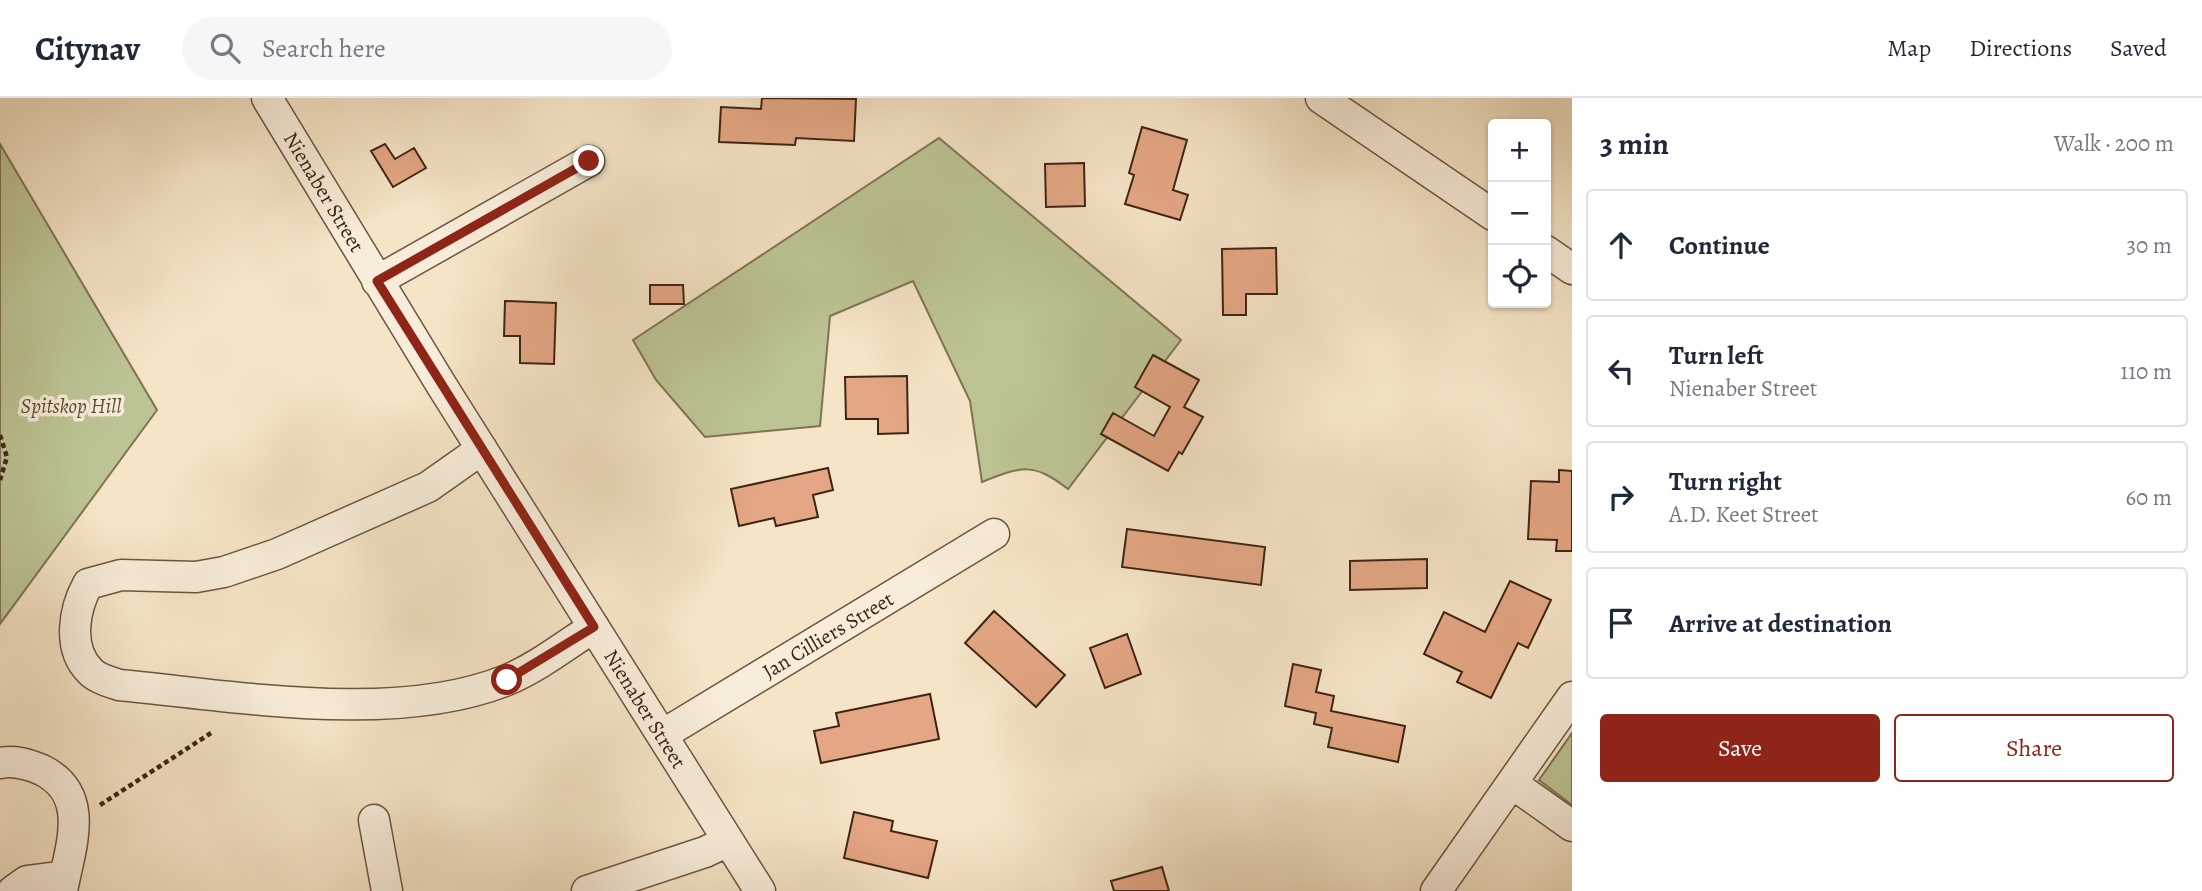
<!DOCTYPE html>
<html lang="en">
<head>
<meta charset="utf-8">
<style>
  :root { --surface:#fff; --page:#f6f6f7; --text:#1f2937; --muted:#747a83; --line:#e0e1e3; --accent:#8f2418 }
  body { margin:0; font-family:Alegreya,serif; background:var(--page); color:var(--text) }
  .controls { position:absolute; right:21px; top:21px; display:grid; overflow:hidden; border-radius:7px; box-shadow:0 2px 5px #0004 }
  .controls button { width:63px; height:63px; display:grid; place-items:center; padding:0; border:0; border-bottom:2px solid var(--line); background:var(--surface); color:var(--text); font:35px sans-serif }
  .stop { position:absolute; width:21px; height:21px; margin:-16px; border:5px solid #8f2418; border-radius:50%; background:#fff }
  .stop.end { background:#8f2418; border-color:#fff; box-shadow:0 2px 7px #0008 }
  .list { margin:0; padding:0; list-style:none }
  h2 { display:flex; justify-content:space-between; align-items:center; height:91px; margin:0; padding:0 28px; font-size:30px }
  h2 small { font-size:23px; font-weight:400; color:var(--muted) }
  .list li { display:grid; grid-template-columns:46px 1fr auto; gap:21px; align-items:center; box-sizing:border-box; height:112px; margin:0 14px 14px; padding:0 14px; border:2px solid var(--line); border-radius:7px }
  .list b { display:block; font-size:26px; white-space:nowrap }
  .list p { margin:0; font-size:23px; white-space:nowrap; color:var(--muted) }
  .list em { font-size:23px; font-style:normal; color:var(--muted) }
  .actions { display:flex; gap:14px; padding:21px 28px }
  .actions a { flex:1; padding:16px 0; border:2px solid var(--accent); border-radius:7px; text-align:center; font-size:24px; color:var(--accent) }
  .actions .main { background:var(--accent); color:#fff }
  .icon { flex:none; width:38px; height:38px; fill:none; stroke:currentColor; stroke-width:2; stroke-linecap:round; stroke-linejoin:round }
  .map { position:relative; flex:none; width:1572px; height:793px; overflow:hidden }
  header { display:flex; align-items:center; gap:42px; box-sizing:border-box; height:98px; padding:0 35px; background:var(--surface); border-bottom:2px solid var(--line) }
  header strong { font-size:33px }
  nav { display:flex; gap:38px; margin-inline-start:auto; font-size:24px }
  .search { width:490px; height:63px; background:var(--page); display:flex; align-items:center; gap:18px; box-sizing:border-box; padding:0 24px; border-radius:38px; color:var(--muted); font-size:26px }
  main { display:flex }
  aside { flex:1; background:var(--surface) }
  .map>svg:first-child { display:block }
  .green { fill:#bdc494; stroke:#7e7454; stroke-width:2 }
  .building { fill:#e4a684; stroke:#3e2513; stroke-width:2 }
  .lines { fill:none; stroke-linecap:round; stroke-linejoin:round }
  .minor-casing { stroke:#6c5540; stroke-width:33 }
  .path { stroke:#3e2513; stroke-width:4.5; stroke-dasharray:5 3.5; stroke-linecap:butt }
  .minor { stroke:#f8edda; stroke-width:30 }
  .route { stroke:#8f2418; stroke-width:9 }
  .labels { text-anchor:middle; stroke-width:7; stroke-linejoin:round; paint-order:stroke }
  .street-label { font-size:21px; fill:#3e2513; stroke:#f8edda }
  .park-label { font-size:21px; font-style:italic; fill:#5e4d33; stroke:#f8edda }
</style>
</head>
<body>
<header>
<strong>Citynav</strong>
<div class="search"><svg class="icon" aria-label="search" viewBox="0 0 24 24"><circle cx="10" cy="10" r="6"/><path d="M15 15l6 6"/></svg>Search here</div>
<nav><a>Map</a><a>Directions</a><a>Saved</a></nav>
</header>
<main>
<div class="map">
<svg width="1572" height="793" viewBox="0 0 1572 793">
  <rect width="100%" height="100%" fill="#f5e4c6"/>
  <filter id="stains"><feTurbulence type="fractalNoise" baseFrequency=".00286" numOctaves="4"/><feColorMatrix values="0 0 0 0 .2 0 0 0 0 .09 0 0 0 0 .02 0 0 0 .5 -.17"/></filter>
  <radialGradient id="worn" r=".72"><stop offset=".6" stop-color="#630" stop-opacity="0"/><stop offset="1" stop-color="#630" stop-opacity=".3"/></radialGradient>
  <path class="green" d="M939,40l242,202 -113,149c-35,-27 -46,-23 -86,-7l-12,-81 -57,-120 -83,35 -10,110 -115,11 -49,-57 -23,-40z
    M0,46l157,266 -157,214z
    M1572,635v72l-33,-25z"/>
  <path class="building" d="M762,0l94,1 -2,42 -58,-3 -1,7 -76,-3 2,-35 40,2z
    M1142,29l45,13 -14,50 15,5 -8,25 -55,-16 9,-29 -5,-2z
    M385,46l10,15 19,-11 12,20 -33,19 -22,-36z
    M1084,65l1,43 -39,1 -1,-43z
    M1276,150l1,46h-31v21h-23l-1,-66z
    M650,187h33l1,19h-34z
    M505,203l51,2 -2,61 -34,-1v-27h-16z
    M1153,257l46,25 -15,27 19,10 -21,37 -3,-2 -11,19 -67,-37 12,-21 41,23 16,-29 -35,-20z
    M907,278l1,57 -30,1v-15h-32l-1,-42z
    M828,370l5,22 -20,5 5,22 -42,9 -2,-8 -35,8 -8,-37z
    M1559,372l13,1v80h-16l1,-11 -29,-1 3,-58 28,1z
    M1127,431l138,18 -4,38 -139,-18z
    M1427,461v29l-77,2v-29z
    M1510,483l41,19 -23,48 -10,-5 -27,55 -34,-16 5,-10 -38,-18 20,-42 41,20z
    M994,513l71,64 -29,32 -71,-64z
    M1127,536l14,40 -36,14 -15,-40z
    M1293,566l28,6 -5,22 18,4 -3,15 74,15 -7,36 -70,-15 4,-19 -18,-4 2,-11 -31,-7z
    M930,596l9,45 -118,24 -7,-32 25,-5 -3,-13z
    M854,714l39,9 -2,10 46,10 -9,37 -84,-20z
    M1162,769l7,24h-55l-3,-10z"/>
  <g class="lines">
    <defs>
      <path id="minor" d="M267,0l175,288 318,505
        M1321,0l172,117
        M1546,153l26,18
        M377,183l212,-120
        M482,351l-54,38 -151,67 -53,18 -28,5 -75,-2 -33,9c-14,25 -21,64 2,87 6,7 20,11 29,14 117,11 277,40 388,-5 31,-13 59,-35 87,-53
        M662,637l332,-201
        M0,665c15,-3 28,1 42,7 50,25 28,77 20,121
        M1513,686l59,42
        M374,722l13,71
        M13,793l14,-10 38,-5
        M587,793l118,-39 23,-11
        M1436,793l136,-194"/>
    </defs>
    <use href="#minor" class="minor-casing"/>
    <path class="path" d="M0,337l7,22 -7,23
      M100,707l111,-72"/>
    <use href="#minor" class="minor"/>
  </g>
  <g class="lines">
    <path class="route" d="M507,582l87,-53 -217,-346 212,-120"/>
  </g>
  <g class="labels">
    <g class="street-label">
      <text transform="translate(324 94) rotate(59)" y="7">Nienaber Street</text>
      <text transform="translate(828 537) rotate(-31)" y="7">Jan Cilliers Street</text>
      <text transform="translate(645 611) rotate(58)" y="7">Nienaber Street</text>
    </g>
    <g class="park-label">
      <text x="71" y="315">Spitskop Hill</text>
    </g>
  </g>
  <rect width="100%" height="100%" filter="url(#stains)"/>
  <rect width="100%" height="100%" fill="url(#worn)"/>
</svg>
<div class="controls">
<button>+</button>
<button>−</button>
<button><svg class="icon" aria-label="locate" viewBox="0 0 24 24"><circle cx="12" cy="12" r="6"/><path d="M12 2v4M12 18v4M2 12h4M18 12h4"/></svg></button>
</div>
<div class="stop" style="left:507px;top:582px"></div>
<div class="stop end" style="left:589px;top:63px"></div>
</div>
<aside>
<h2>3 min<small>Walk · 200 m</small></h2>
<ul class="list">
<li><svg class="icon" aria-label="ahead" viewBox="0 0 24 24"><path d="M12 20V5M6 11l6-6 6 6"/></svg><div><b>Continue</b></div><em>30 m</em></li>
<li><svg class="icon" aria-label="left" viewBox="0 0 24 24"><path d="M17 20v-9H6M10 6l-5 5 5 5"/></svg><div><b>Turn left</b><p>Nienaber Street</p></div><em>110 m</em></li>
<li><svg class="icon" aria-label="right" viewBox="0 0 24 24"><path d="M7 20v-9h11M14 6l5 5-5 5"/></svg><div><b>Turn right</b><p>A.D. Keet Street</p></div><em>60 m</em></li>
<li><svg class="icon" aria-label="arrive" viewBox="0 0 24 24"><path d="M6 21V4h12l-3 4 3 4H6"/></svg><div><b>Arrive at destination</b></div></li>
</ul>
<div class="actions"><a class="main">Save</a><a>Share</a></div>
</aside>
</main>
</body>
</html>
